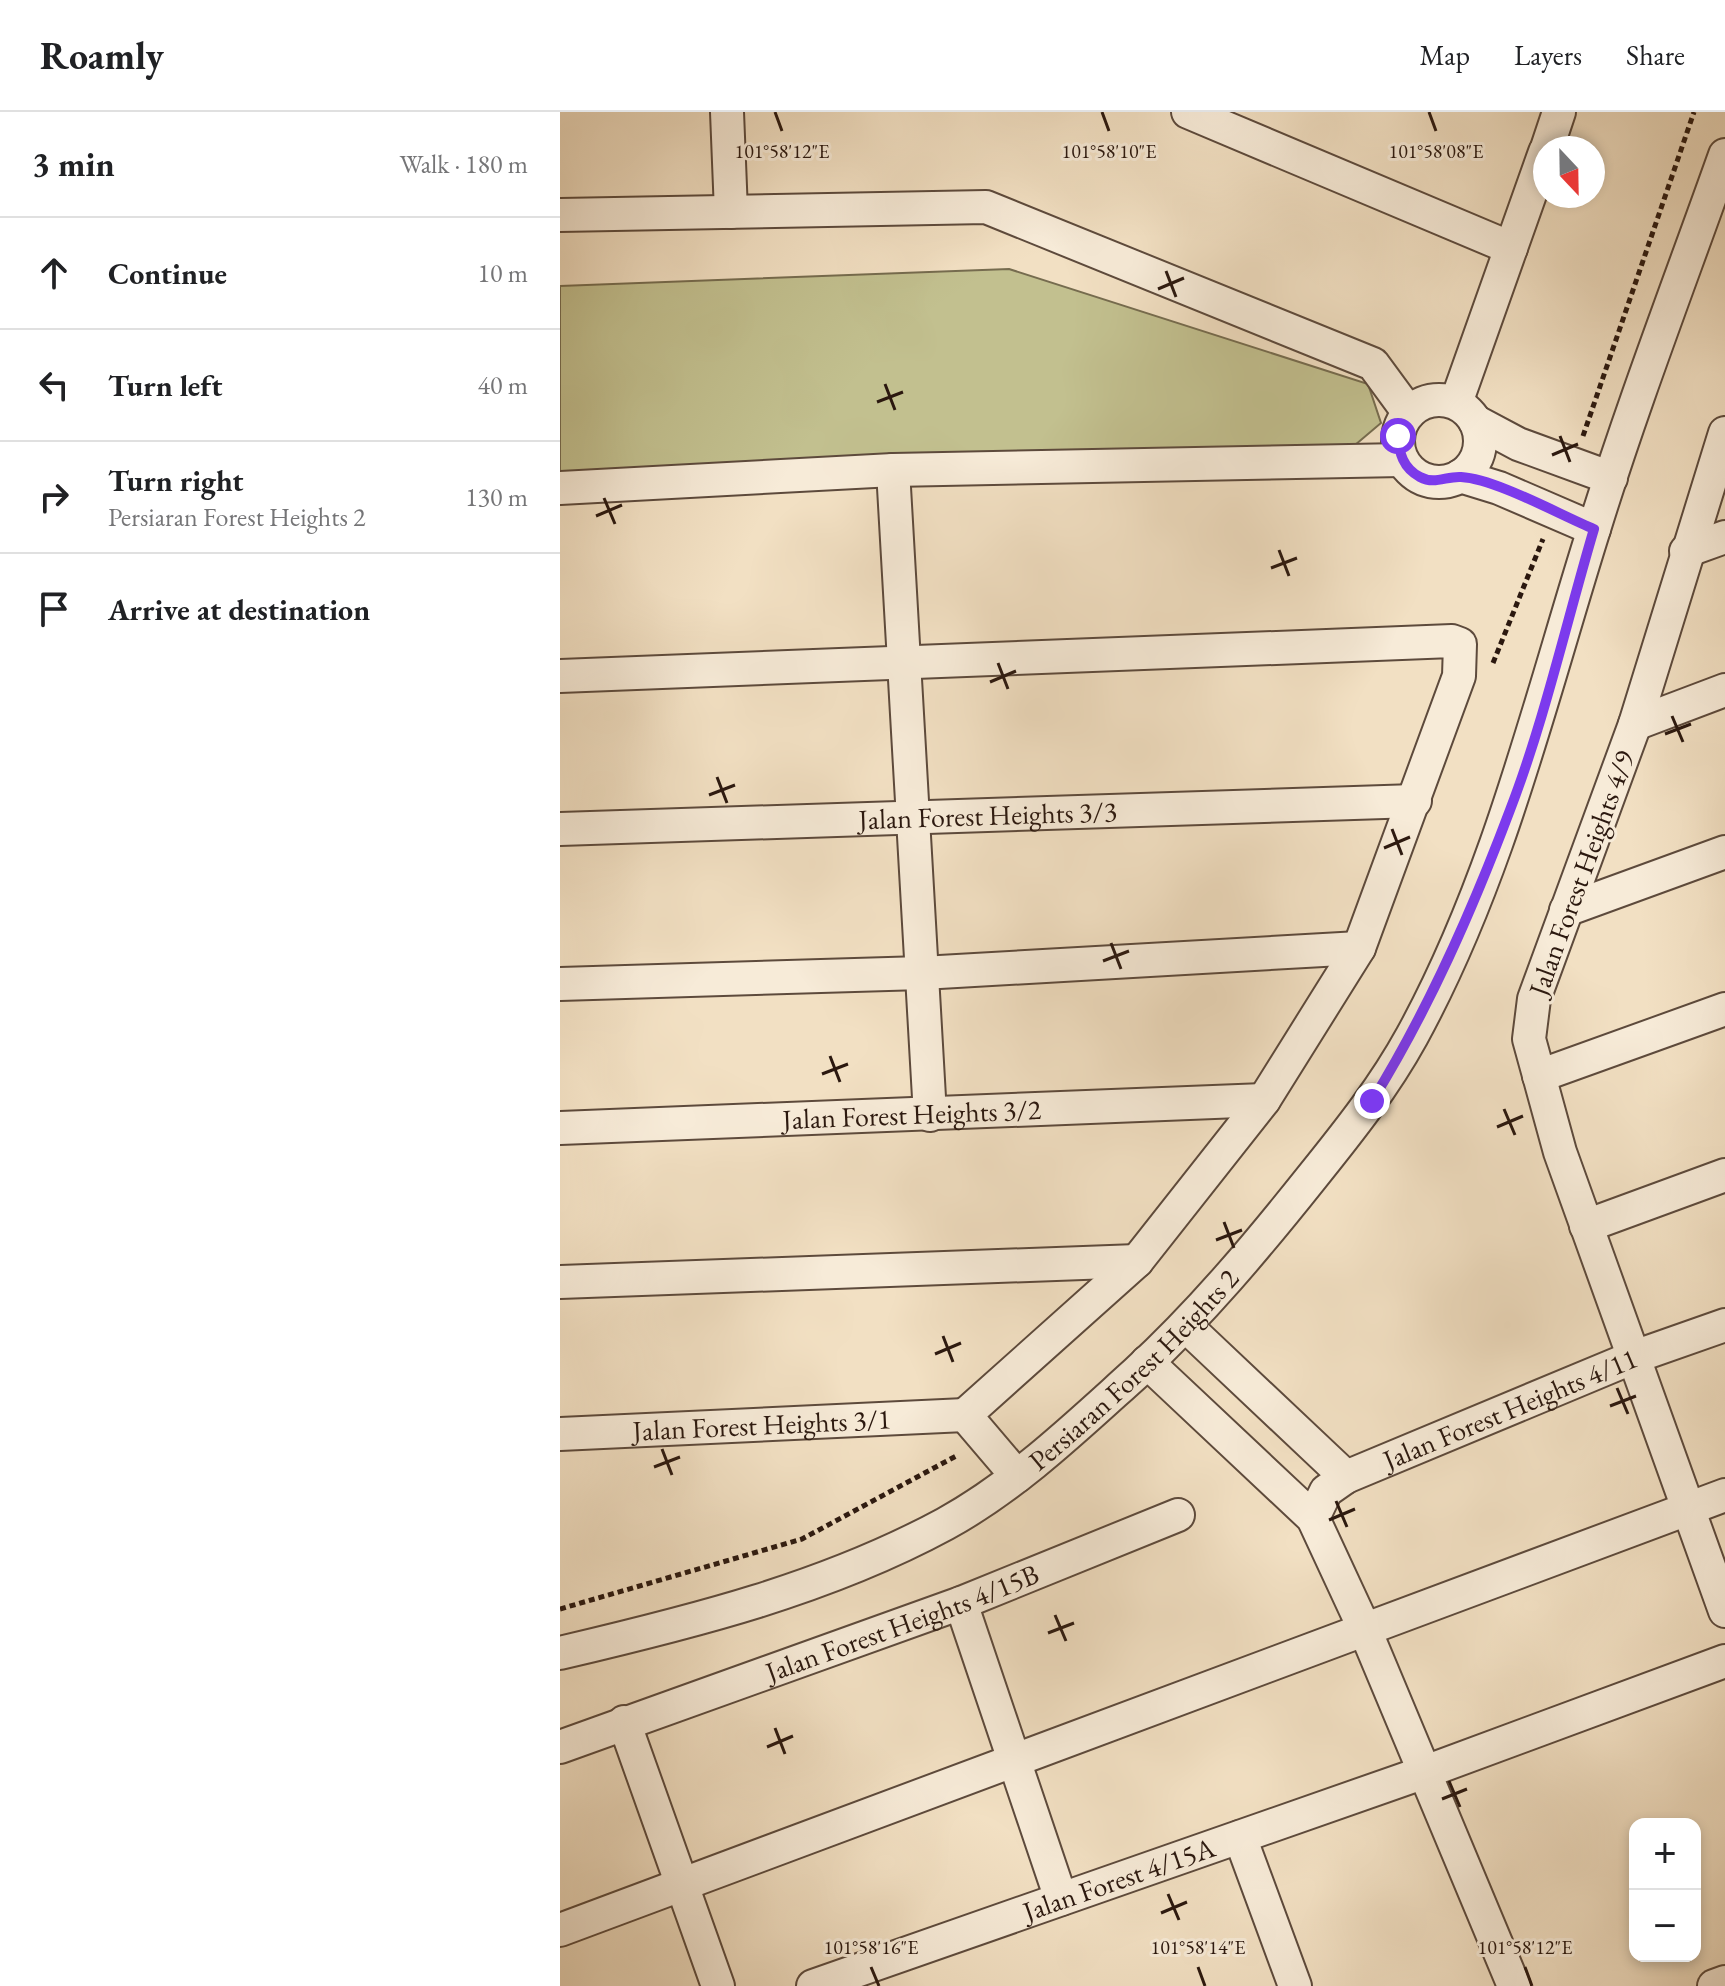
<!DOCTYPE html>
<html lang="en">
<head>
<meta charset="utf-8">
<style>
  :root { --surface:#fff; --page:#f2f2f2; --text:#202124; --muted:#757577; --line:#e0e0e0 }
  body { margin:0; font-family:"EB Garamond",serif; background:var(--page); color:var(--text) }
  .controls { position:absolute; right:24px; bottom:24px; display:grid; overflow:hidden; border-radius:16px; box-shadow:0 4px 12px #0003 }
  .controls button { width:72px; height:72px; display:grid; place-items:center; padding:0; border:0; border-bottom:2px solid var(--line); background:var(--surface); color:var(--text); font:40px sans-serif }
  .compass { position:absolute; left:973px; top:24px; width:72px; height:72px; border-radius:50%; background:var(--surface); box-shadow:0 4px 12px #0003; rotate:158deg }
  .stop { position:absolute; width:24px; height:24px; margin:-18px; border:6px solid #7c3aed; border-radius:50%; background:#fff }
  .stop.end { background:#7c3aed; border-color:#fff; box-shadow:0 2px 8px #0008 }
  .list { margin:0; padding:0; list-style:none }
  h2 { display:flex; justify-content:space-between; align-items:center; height:104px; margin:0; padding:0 32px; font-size:34px }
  h2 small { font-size:26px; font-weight:400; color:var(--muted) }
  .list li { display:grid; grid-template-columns:52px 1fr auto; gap:24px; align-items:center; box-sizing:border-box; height:112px; padding:0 32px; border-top:2px solid var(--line) }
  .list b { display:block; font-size:30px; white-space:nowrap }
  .list p { margin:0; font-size:26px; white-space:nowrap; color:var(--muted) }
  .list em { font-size:26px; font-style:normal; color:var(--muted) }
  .icon { flex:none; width:44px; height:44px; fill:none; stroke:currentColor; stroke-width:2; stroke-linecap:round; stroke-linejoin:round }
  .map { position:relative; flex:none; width:1165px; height:1874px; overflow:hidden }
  header { display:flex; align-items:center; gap:48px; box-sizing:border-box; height:112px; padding:0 40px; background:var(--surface); border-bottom:2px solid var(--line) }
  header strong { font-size:38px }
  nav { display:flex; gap:44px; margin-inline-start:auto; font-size:28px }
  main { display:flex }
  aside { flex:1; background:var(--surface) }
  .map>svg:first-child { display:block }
  .green { fill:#c2c08f; stroke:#766c4f; stroke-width:2 }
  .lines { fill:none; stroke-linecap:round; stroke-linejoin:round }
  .minor-casing { stroke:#5d4a3c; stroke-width:36 }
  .path { stroke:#2b180f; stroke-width:5; stroke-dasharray:6 4; stroke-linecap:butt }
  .minor { stroke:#f7ebd8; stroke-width:32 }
  .route { stroke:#7c3aed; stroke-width:10 }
  .ticks { fill:none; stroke:#2b180f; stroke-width:3 }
  .labels { text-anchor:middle; stroke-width:6; stroke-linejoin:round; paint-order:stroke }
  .street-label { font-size:28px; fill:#2b180f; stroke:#f7ebd8 }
  .ticks-label { font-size:20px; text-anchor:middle; fill:#2b180f; stroke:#f7ebd8; stroke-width:6; stroke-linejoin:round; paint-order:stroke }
</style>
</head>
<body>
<header>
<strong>Roamly</strong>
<nav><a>Map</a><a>Layers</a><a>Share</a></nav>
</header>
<main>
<aside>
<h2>3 min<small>Walk · 180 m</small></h2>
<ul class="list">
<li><svg class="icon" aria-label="ahead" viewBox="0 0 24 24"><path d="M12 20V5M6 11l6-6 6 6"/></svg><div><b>Continue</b></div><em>10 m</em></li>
<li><svg class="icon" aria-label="left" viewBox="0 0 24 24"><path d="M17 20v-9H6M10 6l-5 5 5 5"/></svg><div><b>Turn left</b></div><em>40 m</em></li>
<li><svg class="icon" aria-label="right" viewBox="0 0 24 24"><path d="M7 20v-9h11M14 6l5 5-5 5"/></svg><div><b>Turn right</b><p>Persiaran Forest Heights 2</p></div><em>130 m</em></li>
<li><svg class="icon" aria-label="arrive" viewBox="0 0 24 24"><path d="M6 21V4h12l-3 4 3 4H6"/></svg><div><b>Arrive at destination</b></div></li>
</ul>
</aside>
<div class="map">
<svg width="1165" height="1874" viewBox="0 0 1165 1874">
  <rect width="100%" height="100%" fill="#f2e0c3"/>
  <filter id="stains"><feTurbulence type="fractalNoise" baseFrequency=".0025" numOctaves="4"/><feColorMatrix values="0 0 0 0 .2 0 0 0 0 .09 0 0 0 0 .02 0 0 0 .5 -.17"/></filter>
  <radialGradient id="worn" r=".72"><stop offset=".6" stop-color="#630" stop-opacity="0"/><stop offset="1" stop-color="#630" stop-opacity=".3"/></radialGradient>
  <path class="green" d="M449,157l359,115 13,39 -26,22 -795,43v-202z"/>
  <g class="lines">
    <defs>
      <g id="minor">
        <path d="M167,0l4,100"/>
        <path d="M628,0l323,136"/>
        <path d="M987,36l12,-36"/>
        <path d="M0,103l426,-8 387,157 36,49"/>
        <circle cx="879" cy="329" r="41"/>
        <path d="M896,291l89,-251"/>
        <path d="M915,309l43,23 93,34"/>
        <path d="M1165,321l-90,291 -101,275 -5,40 31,113 165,459"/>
        <path d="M333,358l37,645"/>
        <path d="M900,364l39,12 95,41"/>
        <path d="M0,376l333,-18 509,-10"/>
        <path d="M1126,439l39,-14"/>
        <path d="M0,564l892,-35 8,3 -1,32 -100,272 -95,152 -127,161 -172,154"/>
        <path d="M1075,612l90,-34"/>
        <path id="s1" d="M0,717l855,-28"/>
        <path d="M1006,798l159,-58"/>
        <path d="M0,872l362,-11 437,-25"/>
        <path d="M979,964l186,-67"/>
        <path id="s2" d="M0,1016l704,-28"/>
        <path d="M1026,1114l139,-51"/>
        <path d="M0,1170l577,-21"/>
        <path d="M626,1214l160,151"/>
        <path d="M587,1250l166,156 52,112 149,356"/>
        <path d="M405,1303l52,61"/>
        <path id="s3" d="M0,1322l405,-19"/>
        <path id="s4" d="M753,1406l13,-27 20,-14 288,-120 91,-32"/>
        <path d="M401,1491l100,296"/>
        <path id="s5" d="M0,1541c132,-31 265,-64 385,-129 71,-39 131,-97 191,-151 65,-60 121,-127 176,-196 37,-46 72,-90 100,-141 87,-159 128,-336 182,-507 39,-126 87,-250 131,-374"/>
        <path d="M64,1610l94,264"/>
        <path id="s6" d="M0,1635l401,-144 217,-88"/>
        <path d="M680,1725l55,149"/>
        <path d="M0,1818l1165,-435"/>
        <path id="s7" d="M253,1874l612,-214 300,-111"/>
        <path d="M1154,1874l11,-4"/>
      </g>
    </defs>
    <use href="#minor" class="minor-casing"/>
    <path class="path" d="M1023,324l111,-324
      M933,551l50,-124
      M0,1497l242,-70 156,-84"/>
    <use href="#minor" class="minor"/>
  </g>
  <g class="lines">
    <path class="route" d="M812,989c57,-92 100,-190 138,-291 34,-88 57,-190 84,-281 -34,-14 -98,-50 -133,-52 -15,-1 -26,8 -41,0 -17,-9 -21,-24 -22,-41"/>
  </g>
  <path class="ticks" d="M215,0l7,19M542,0l7,19M869,0l7,19M606,159l10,26M598,177l26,-11M325,272l10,26M317,290l26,-10M1000,324l10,26M992,343l26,-11M44,386l11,26M36,404l26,-11M719,438l10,26M711,456l26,-10M438,551l10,26M430,570l26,-11M1112,604l11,26M1105,622l26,-10M157,665l10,26M149,683l26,-10M832,717l10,26M824,736l26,-11M551,831l10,26M543,849l26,-10M270,944l10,26M262,962l26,-10M944,997l11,26M937,1015l26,-11M664,1110l10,26M656,1128l26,-10M383,1224l10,26M375,1242l26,-11M1057,1276l11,26M1050,1294l26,-10M102,1337l10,26M94,1355l26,-10M776,1389l11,26M769,1408l26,-11M495,1503l11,26M488,1521l26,-10M215,1616l10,26M207,1635l26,-11M889,1669l11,26M882,1687l25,-10M608,1782l11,26M601,1801l26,-11M311,1855l8,19M638,1855l7,19M965,1855l7,19"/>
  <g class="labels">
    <g class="street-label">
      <text dy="10" stroke="none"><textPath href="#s1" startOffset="428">Jalan Forest Heights 3/3</textPath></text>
      <text transform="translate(1021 761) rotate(-70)" y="10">Jalan Forest Heights 4/9</text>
      <text dy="10" stroke="none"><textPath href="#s2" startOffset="352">Jalan Forest Heights 3/2</textPath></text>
      <text dy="10" stroke="none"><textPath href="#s5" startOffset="652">Persiaran Forest Heights 2</textPath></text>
      <text dy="10" stroke="none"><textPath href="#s4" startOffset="232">Jalan Forest Heights 4/11</textPath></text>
      <text dy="10" stroke="none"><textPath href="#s3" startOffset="202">Jalan Forest Heights 3/1</textPath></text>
      <text dy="10" stroke="none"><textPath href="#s6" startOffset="364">Jalan Forest Heights 4/15B</textPath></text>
      <text dy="10" stroke="none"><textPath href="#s7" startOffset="324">Jalan Forest 4/15A</textPath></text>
    </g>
  </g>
  <g class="ticks-label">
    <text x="222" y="46">101°58'12"E</text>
    <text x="549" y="46">101°58'10"E</text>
    <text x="876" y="46">101°58'08"E</text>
    <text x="311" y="1842">101°58'16"E</text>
    <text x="638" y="1842">101°58'14"E</text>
    <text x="965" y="1842">101°58'12"E</text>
  </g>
  <rect width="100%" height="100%" filter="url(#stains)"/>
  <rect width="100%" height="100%" fill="url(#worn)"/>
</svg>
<div class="controls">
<button>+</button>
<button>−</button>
</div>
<svg class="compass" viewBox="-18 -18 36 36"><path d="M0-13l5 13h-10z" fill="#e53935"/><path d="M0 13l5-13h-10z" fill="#757577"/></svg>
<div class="stop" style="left:838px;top:324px"></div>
<div class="stop end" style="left:812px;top:989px"></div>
</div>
</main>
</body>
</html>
